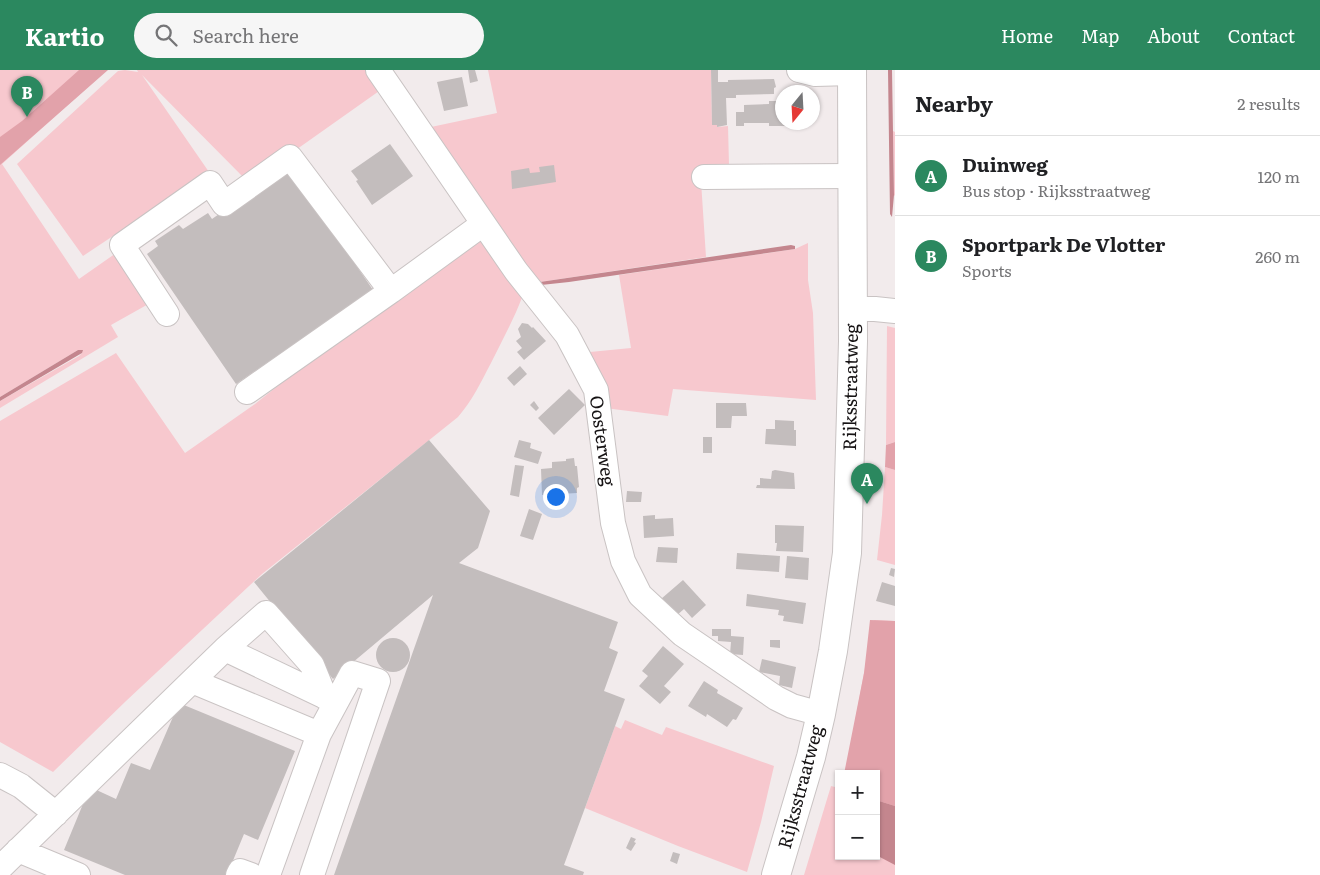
<!DOCTYPE html>
<html lang="en">
<head>
<meta charset="utf-8">
<style>
  :root { --surface:#fff; --page:#f6f6f6; --text:#202124; --muted:#757577; --line:#e0e0e0; --accent:#2b885f }
  body { margin:0; font-family:Literata,serif; background:var(--page); color:var(--text) }
  .controls { position:absolute; right:15px; bottom:15px; display:grid; overflow:hidden; border-radius:0px; box-shadow:0 1px 4px #0004 }
  .controls button { width:45px; height:45px; display:grid; place-items:center; padding:0; border:0; border-bottom:1px solid var(--line); background:var(--surface); color:var(--text); font:25px sans-serif }
  .compass { position:absolute; left:775px; top:15px; width:45px; height:45px; border-radius:50%; background:var(--surface); box-shadow:0 1px 4px #0004; rotate:198deg }
  .you { position:absolute; left:555px; top:426px; width:18px; height:18px; margin:-12px; border:4px solid #fff; border-radius:50%; background:#1a73e8; box-shadow:0 0 0 8px #1a73e833 }
  .badge { display:grid; place-items:center; width:32px; height:32px; border-radius:50%; background:var(--accent); color:#fff; font-size:16px; font-weight:700 }
  .pin { position:absolute; translate:-50% -41px; filter:drop-shadow(0 1px 2px #0008) }
  .pin::after { content:''; position:absolute; top:26px; width:18px; height:15px; background:inherit; clip-path:polygon(0 0,100% 0,50% 100%) }
  .list { margin:0; padding:0; list-style:none }
  h2 { display:flex; justify-content:space-between; align-items:center; height:65px; margin:0; padding:0 20px; font-size:21px }
  h2 small { font-size:16px; font-weight:400; color:var(--muted) }
  .list li { display:grid; grid-template-columns:32px 1fr auto; gap:15px; align-items:center; box-sizing:border-box; height:80px; padding:0 20px; border-top:1px solid var(--line) }
  .list b { display:block; font-size:19px; white-space:nowrap }
  .list p { margin:0; font-size:16px; white-space:nowrap; color:var(--muted) }
  .list em { font-size:16px; font-style:normal; color:var(--muted) }
  .icon { flex:none; width:28px; height:28px; fill:none; stroke:currentColor; stroke-width:2; stroke-linecap:round; stroke-linejoin:round }
  .map { position:relative; flex:none; width:895px; height:805px; overflow:hidden }
  header { display:flex; align-items:center; gap:30px; box-sizing:border-box; height:70px; padding:0 25px; background:var(--accent); color:#fff }
  header strong { font-size:24px }
  nav { display:flex; gap:28px; margin-inline-start:auto; font-size:18px }
  .search { width:350px; height:45px; background:var(--page); display:flex; align-items:center; gap:12px; box-sizing:border-box; padding:0 18px; border-radius:28px; color:var(--muted); font-size:19px }
  main { display:flex }
  aside { flex:1; background:var(--surface) }
  .map>svg:first-child { display:block }
  .green { fill:#f7c8ce }
  .forest { fill:#e2a2aa }
  .water { fill:#c4868e }
  .building { fill:#c3bdbd }
  .lines { fill:none; stroke-linecap:round; stroke-linejoin:round }
  .minor-casing { stroke:#c9c3c3; stroke-width:26 }
  .major-casing { stroke:#c9c3c3; stroke-width:30 }
  .minor { stroke:#fff; stroke-width:24 }
  .major { stroke:#fff; stroke-width:28 }
  .labels { text-anchor:middle; stroke-width:4.5; stroke-linejoin:round; paint-order:stroke }
  .street-label { font-size:18px; fill:#161314; stroke:#fff }
</style>
</head>
<body>
<header>
<strong>Kartio</strong>
<div class="search"><svg class="icon" aria-label="search" viewBox="0 0 24 24"><circle cx="10" cy="10" r="6"/><path d="M15 15l6 6"/></svg>Search here</div>
<nav><a>Home</a><a>Map</a><a>About</a><a>Contact</a></nav>
</header>
<main>
<div class="map">
<svg width="895" height="805" viewBox="0 0 895 805">
  <rect width="100%" height="100%" fill="#f2ebec"/>
  <path class="green" d="M0,0h107l-105,94 77,115 40,-28 33,51 -41,23 7,12 -118,71v-7l79,-45 3,-3v-3h-4l-78,47z
    M125,0l13,2 -1,-2h231l14,19 -133,94 -107,-108 67,97 -126,84 -66,-92 101,-93z
    M488,0h223l1,55h5v2l11,-1 1,39 -29,1 6,91 -166,25 -14,-12 -95,-143 66,-14z
    M893,61l2,1v64l-1,-1z
    M483,160l40,65c-9,24 -21,46 -32,68 -10,19 -19,38 -33,54l-196,157 -136,127 -73,71 -53,-30v-321l116,-68 69,100 70,-49 59,-47z
    M808,173v37l5,33 3,87 -143,-11 -5,27 -63,-8 -15,-56 41,-4 -12,-73 176,-26z
    M887,256l8,2v114l-9,3z
    M885,397l10,3v95l-18,-5 5,-45z
    M874,550l21,1v254h-91l27,-89 8,2v68h37v-82l-21,-53z
    M625,650l37,15 4,-8 108,39 -13,56 -14,50 -69,-26 -93,-38 30,-82 6,3z"/>
  <path class="forest" d="M79,0h29l-108,95v-28l22,-16z
    M895,372v28l-10,-3 1,-22z
    M870,550l25,1v185l-19,-6v-26h-32l20,-101z"/>
  <path class="water" d="M888,0h4l2,125 -2,22 -2,-3z
    M791,175l4,1v3l-226,33 -28,3 -1,-3z
    M78,280h5l-1,3 -82,48v-4z
    M876,730l19,6v59l-19,-10z"/>
  <path class="building" d="M468,0h7l3,11 -8,2z
    M711,0h7v12h10v-2l46,-1 2,8 -2,1v6l-38,1v3h-10l1,27 -10,2v-2h-5z
    M462,7l6,29 -24,5 -7,-29z
    M769,31h13v21h12v4h-25v-3h-25v3h-8v-14h8v-7l25,-1z
    M390,74l23,32 -41,29 -16,-24 2,-1 -7,-9z
    M554,95l2,17 -44,7 -1,-18 18,-3 1,5 10,-1 -1,-5z
    M288,96l85,124 -137,94 -89,-130 11,-8 -3,-5 24,-16 4,4 25,-16 4,6z
    M522,253l6,1 4,4 1,-1 13,14 -22,19 -7,-8 5,-4 -6,-7 5,-4 -3,-8z
    M520,296l7,8 -13,12 -7,-8z
    M569,319l16,16 -31,30 -16,-17z
    M534,331l5,7 -3,3 -6,-6z
    M716,333h30l1,13h-15l-1,12h-15z
    M775,350l19,1v9h2v16l-31,-2 1,-15h9z
    M703,367h9v16h-9z
    M429,370l61,71 -12,37 -19,15 159,59 -9,26 9,4 -14,39 21,8 -61,166 20,7 -1,3h-249l99,-280 -100,84 -79,-97z
    M519,370l12,3 -1,5 12,4 -4,12 -24,-7z
    M574,388l1,8h2l2,21 -2,1v5l-17,1v-1l-18,2 -1,-26 11,-1v-6l14,-1v-2z
    M515,395l9,1 -5,31 -9,-2z
    M775,400l19,3 1,16 -39,-1 1,-3h3v-7l11,1 1,-8z
    M627,421l15,1 -1,10h-15z
    M529,439l13,5 -9,26 -13,-4z
    M655,445v4l18,-1 1,18 -30,2 -1,-22z
    M775,455l29,1 -1,26 -27,-1 1,-8h-2z
    M658,477l20,1 -1,15 -21,-1z
    M737,483l43,3 -1,16 -43,-3z
    M787,486l22,2 -1,22 -23,-2z
    M891,498l4,1 -1,8 -5,-2z
    M683,510l23,25 -14,13 -8,-9 -8,7 -15,-17z
    M882,512l13,4v20l-19,-5z
    M747,524l59,9 -3,21 -20,-3 1,-5 -6,-1 1,-5 -33,-4z
    M712,559h19v7l13,1 -1,18 -13,-1 1,-12 -13,-1v-5h-6z
    M376 585a17 17 0 1 1 34 0a17 17 0 1 1-34 0Z
    M770,570h10v8l-10,-1z
    M663,576l21,18 -20,22 7,6 -11,12 -21,-18 9,-10 -6,-5z
    M762,589l34,8 -4,21 -13,-3 1,-9 -21,-4z
    M704,611l14,9 -1,3 26,15 -7,12 -3,-1 -6,8 -20,-13 -1,3 -18,-11z
    M179,633l116,48 -37,89 -14,-6 -17,41h-102l-61,-25 26,-63 26,12 15,-36 19,7z
    M631,767l5,2 -2,3 2,1 -5,8 -5,-3z
    M673,782l7,2 -3,10 -7,-3z"/>
  <g class="lines">
    <defs>
      <path id="minor" d="M378,0l138,201 51,64 29,55 17,133 10,38 17,34 42,39 94,64 16,8 29,8
        M799,0l16,4 37,-1
        M704,107l148,-1
        M852,239h23l20,2
        M167,244l-45,-69 88,-62 14,21 66,-47 101,134 92,-67
        M247,322l144,-101
        M225,579l41,-36 46,52 13,32
        M192,611l33,-32 111,53
        M0,705l21,11 35,28
        M18,780l60,25
        M0,798l192,-187 127,53
        M238,805l2,-4 11,4
        M268,805l51,-141 33,-61 26,8 -66,194"/>
      <path id="major" d="M776,805l35,-118 10,-43 12,-63 14,-98 6,-212 -1,-271"/>
    </defs>
    <use href="#minor" class="minor-casing"/>
    <use href="#major" class="major-casing"/>
    <use href="#minor" class="minor"/>
    <use href="#major" class="major"/>
  </g>
  <g class="labels">
    <g class="street-label">
      <text transform="translate(851 317) rotate(-89)" y="6">Rijksstraatweg</text>
      <text transform="translate(602 371) rotate(82)" y="6">Oosterweg</text>
      <text transform="translate(801 717) rotate(-75)" y="6">Rijksstraatweg</text>
    </g>
  </g>
</svg>
<div class="controls">
<button>+</button>
<button>−</button>
</div>
<svg class="compass" viewBox="-18 -18 36 36"><path d="M0-13l5 13h-10z" fill="#e53935"/><path d="M0 13l5-13h-10z" fill="#757577"/></svg>
<div class="you"></div>
<div class="pin badge" style="left:867px;top:434px">A</div>
<div class="pin badge" style="left:27px;top:47px">B</div>
</div>
<aside>
<h2>Nearby<small>2 results</small></h2>
<ul class="list">
<li><span class="badge">A</span><div><b>Duinweg</b><p>Bus stop · Rijksstraatweg</p></div><em>120 m</em></li>
<li><span class="badge">B</span><div><b>Sportpark De Vlotter</b><p>Sports</p></div><em>260 m</em></li>
</ul>
</aside>
</main>
</body>
</html>
